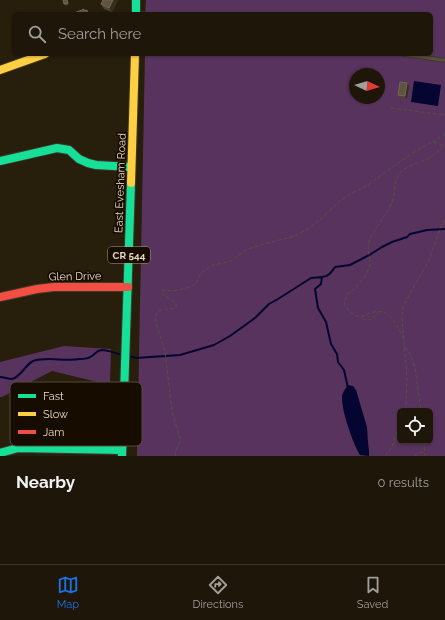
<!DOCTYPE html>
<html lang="en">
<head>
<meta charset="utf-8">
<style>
  :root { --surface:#1e1609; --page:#2b2317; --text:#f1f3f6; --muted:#a19f9c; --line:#3c352a; --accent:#1a73e8 }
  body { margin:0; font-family:Raleway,sans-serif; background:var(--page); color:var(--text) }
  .controls { position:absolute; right:12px; bottom:12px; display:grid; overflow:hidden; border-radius:6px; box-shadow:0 1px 3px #0004 }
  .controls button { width:36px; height:36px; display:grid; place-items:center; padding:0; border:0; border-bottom:1px solid var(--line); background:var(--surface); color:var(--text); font:20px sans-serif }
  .compass { position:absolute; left:349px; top:68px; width:36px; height:36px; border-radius:50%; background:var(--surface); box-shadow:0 1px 3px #0004; rotate:94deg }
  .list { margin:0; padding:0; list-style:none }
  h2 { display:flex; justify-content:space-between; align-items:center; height:52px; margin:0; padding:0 16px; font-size:17px }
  h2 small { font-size:13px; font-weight:400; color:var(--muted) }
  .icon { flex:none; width:22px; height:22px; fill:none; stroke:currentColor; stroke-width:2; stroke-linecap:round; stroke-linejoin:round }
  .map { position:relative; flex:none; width:445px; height:456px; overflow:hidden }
  .search { position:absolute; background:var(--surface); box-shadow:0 1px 3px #0004; left:12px; right:12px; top:12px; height:44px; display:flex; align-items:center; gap:10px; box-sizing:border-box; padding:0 14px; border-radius:6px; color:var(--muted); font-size:15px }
  .sheet { height:108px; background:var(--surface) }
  nav { display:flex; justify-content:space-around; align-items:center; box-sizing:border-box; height:56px; border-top:1px solid var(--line); background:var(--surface); font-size:11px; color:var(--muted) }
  nav a { display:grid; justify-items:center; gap:2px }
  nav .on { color:var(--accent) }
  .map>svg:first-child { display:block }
  .green { fill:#58335d; fill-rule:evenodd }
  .water { fill:#040531 }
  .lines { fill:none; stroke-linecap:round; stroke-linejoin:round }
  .stream { stroke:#040531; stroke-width:2 }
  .lane-casing { stroke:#40372b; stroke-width:5 }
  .fast-casing { stroke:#40372b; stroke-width:10 }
  .slow-casing { stroke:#40372b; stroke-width:10 }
  .jam-casing { stroke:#40372b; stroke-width:10 }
  .path { stroke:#585042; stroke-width:1; stroke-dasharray:4 2; stroke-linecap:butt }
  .lane { stroke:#5a4f3f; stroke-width:3 }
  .fast { stroke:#16e098; stroke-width:8 }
  .slow { stroke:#ffcf43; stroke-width:8 }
  .jam { stroke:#f24e42; stroke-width:8 }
  .wall { fill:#4e4130 }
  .shaded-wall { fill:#382c1b }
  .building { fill:#5e5240; stroke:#746754 }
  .labels { text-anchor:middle; stroke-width:3.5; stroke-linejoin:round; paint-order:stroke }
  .shield { fill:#160c00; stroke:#a99c88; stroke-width:1 }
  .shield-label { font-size:10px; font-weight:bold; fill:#e8d9c2 }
  .street-label { font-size:11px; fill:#e8d9c2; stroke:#160c00 }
  .key { fill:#160c00; stroke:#554a3a; stroke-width:1 }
  .key-label { font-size:11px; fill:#e8d9c2 }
</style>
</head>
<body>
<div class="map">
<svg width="445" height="456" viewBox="0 0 445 456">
  <rect width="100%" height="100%" fill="#281e0c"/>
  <path class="green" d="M146,0h299v456h-308l8,-402h286v-40h-286zM355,74h24v24h-24zM400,411h30v30h-30z
    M64,346l47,3 -1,36 -58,-14 -50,26h-2v-35z"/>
  <path class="water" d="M414,81l27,4 -3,21 -27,-4z
    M348,385l5,1 3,4 11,37 1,15 1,9v5l-9,-1c-6,-9 -22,-52 -17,-62 1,-2 4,-7 5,-8z"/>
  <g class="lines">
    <path class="stream" d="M322,277l-1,7 -6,5 3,19 8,14 5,22 6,10 1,8 6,8 4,18
      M128,356l8,2 44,-3 34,-10 16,-9 25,-18 14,-14 9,-5 33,-21c4,-1 7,0 11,-1 7,0 10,-6 13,-10l15,-2 21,-11 11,-7 10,-5 15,-5 3,-3 17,-4 18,-1
      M0,377c4,0 8,2 12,2 9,-2 13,-14 21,-18 15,-5 32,1 47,-2 4,0 9,-1 12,-3 4,-3 5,-6 10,-6 7,0 15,4 21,5"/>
    <defs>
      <path id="lane" d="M137,13l8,1
        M402,54l40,6h3"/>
      <path id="fast" d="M136,0v14
        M0,161l57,-13 12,2 10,9 9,4 8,2 35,2
        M0,453l18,-5 104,2
        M122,456l9,-273"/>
      <path id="slow" d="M0,70l45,-16
        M131,183l4,-129"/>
      <path id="jam" d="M0,297l37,-8 17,-2h74"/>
    </defs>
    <use href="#lane" class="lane-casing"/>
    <use href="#fast" class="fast-casing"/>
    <use href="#slow" class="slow-casing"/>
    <use href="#jam" class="jam-casing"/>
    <path class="path" d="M391,108l54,7
      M432,142l13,-8
      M362,318c6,5 14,0 17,-7
      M404,339c-11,-21 -17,-36 -43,-22l-7,-2 -10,-10 3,-11c10,-5 24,-22 23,-34 -1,-7 -3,-11 -1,-18 5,-15 18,-26 23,-40 4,-9 0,-20 8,-29 8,-9 22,-10 32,-17 4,-2 8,-7 11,-10
      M405,347l6,9 4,12 6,43
      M404,411l2,-7 1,-26 -5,-60 1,-12 26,-46 12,-34 4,-6
      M424,441l1,15
      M175,456l1,-6 4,-8v-4l-8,-26 -7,-61 -10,-31 2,-7 3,-3 16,-2v-5c-4,-4 -12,-6 -14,-10l1,-3 10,1 18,-4 5,-4 5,-10 12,-8 16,-3 19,-13 12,-4 35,-9 16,-9 12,-10 18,-17 5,-3 6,-4 13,-6 30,-22 26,-17 11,-6 5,1 8,3
      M385,456c9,-8 11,-22 15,-33
      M415,456l2,-3 7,-1"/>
    <use href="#lane" class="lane"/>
    <use href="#fast" class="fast"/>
    <use href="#slow" class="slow"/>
    <use href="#jam" class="jam"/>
  </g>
  <path class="wall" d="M67,0l2,4 -3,2 -2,-2z
    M103,0h15l-6,12 -8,-3 -3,-5z
    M409,86l-2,13 -7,-1 -2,-3z"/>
  <path class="shaded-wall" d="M113,0h5l-6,12 -3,-4z
    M407,83l2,3 -2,13 -2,-3z"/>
  <path class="building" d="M63,0h4l1,3 -4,1z
    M103,0h10l-4,8 -8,-4z
    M84,9v2l3,-1 1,4h-16z
    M400,82l7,1 -2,13 -7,-1z"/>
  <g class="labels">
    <rect class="shield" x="108" y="247" width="42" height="16" rx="3"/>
    <g class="shield-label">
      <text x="129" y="259">CR 544</text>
    </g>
    <g class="street-label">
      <text transform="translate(120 183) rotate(-88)" y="4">East Evesham Road</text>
      <text transform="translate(75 276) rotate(-1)" y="4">Glen Drive</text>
    </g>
  </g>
  <rect x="10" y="382" width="132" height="64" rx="6" class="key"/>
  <rect x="18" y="394" width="18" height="4" fill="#16e098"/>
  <rect x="18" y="412" width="18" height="4" fill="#ffcf43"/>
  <rect x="18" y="430" width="18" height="4" fill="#f24e42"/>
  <g class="key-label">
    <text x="43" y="400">Fast</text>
    <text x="43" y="418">Slow</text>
    <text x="43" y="436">Jam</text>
  </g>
</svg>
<div class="controls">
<button><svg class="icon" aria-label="locate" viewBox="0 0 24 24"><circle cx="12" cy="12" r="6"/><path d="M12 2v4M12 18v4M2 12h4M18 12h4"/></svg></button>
</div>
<svg class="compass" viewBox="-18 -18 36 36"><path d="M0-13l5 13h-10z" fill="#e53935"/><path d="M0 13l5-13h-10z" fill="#a19f9c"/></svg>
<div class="search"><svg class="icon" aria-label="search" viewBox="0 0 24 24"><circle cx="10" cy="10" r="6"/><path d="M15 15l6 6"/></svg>Search here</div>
</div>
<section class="sheet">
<h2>Nearby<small>0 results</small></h2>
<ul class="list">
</ul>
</section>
<nav>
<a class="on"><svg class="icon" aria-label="map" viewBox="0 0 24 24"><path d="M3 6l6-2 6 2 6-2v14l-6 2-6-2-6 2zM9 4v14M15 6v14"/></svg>Map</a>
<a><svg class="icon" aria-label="directions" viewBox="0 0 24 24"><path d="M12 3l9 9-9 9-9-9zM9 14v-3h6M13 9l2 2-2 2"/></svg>Directions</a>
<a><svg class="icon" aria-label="saved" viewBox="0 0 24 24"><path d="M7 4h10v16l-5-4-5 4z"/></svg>Saved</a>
</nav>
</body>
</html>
